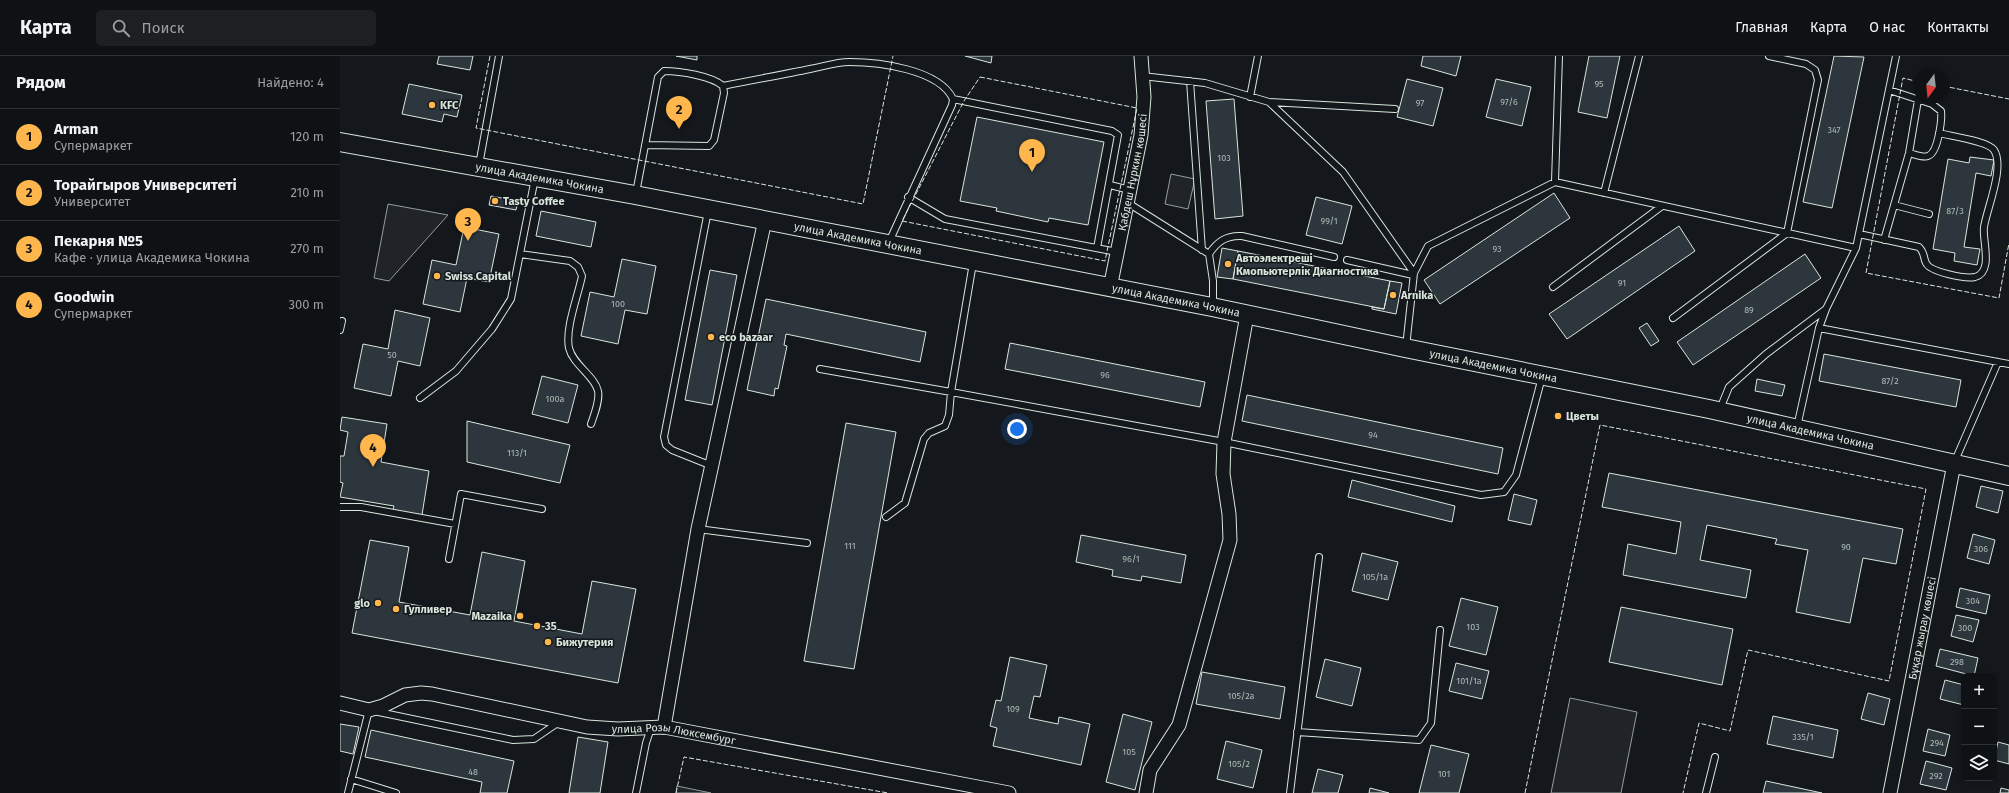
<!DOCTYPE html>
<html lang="ru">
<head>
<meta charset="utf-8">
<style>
  :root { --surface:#0f1215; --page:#1d2022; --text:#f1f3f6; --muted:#9b9ea0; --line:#2f3234; --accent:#ffb74d }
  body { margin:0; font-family:"Fira Sans",sans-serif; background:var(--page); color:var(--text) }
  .controls { position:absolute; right:12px; bottom:12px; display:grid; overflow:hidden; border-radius:6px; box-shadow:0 2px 6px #0003 }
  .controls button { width:36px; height:36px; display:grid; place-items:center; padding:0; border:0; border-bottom:1px solid var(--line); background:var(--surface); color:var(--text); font:20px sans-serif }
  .compass { position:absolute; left:1573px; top:12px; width:36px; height:36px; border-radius:50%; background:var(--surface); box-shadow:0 2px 6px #0003; rotate:195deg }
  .you { position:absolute; left:677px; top:373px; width:14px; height:14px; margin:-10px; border:3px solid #fff; border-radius:50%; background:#1a73e8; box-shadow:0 0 0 6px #1a73e833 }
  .badge { display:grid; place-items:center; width:26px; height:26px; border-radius:50%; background:var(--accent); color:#111; font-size:13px; font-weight:700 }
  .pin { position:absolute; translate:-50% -33px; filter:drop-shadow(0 1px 2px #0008) }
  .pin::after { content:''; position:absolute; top:21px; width:14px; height:12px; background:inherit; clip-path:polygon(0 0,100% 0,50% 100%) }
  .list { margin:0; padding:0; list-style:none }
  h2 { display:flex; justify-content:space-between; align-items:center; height:52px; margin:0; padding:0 16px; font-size:17px }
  h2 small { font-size:13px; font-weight:400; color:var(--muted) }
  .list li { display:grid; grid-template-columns:26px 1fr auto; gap:12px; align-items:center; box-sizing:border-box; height:56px; padding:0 16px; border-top:1px solid var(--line) }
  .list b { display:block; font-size:15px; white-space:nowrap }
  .list p { margin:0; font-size:13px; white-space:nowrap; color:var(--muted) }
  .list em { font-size:13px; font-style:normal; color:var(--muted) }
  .icon { flex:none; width:22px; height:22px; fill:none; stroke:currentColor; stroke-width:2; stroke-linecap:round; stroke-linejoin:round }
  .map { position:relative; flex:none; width:1669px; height:737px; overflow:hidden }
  header { display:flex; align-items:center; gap:24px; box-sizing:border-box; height:56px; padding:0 20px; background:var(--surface); border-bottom:1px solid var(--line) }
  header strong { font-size:19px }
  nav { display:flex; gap:22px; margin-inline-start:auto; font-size:14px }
  .search { width:280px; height:36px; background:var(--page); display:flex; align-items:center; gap:10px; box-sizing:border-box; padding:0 14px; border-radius:6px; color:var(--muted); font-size:15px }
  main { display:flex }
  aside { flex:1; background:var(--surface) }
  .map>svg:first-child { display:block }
  .green { fill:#202428; stroke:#939e99 }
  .building { fill:#2c363c; stroke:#d8e6dc }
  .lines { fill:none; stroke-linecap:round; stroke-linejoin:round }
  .service-casing { stroke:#d8e6dc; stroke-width:8 }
  .minor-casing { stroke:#d8e6dc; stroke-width:15 }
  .secondary-casing { stroke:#d8e6dc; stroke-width:20 }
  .service { stroke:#14181c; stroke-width:6 }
  .minor { stroke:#14181c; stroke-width:13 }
  .secondary { stroke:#14181c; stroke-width:18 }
  .fence { stroke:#d8e6dc; stroke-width:1; stroke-dasharray:5 2; stroke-linecap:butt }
  .poi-dot { fill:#ffb74d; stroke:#14181c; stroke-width:1.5 }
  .labels { text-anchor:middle; stroke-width:3; stroke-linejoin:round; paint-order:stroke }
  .number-label { font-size:9px; fill:#adbab4 }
  .poi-label { font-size:11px; font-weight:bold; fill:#d8e6dc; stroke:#14181c; text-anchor:start }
  .street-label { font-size:11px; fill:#d8e6dc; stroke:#14181c }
</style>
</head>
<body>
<header>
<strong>Карта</strong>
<div class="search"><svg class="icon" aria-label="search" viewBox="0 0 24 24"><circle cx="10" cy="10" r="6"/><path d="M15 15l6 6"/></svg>Поиск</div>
<nav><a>Главная</a><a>Карта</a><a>О нас</a><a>Контакты</a></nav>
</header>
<main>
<aside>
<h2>Рядом<small>Найдено: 4</small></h2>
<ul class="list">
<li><span class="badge">1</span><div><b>Arman</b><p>Супермаркет</p></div><em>120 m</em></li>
<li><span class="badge">2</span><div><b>Торайгыров Университеті</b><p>Университет</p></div><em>210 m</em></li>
<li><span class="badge">3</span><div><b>Пекарня №5</b><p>Кафе · улица Академика Чокина</p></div><em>270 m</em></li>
<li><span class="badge">4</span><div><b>Goodwin</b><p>Супермаркет</p></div><em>300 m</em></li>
</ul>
</aside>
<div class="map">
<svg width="1669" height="737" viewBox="0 0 1669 737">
  <rect width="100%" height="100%" fill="#14181c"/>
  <path class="green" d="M831,118l24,5 -7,30 -23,-5z
    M48,148l60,11 -59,66 -15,-3z
    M1230,642l67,14 -16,81h-70z
    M337,730l34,7h-35z"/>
  <path class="building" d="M99,0h34l-3,14 -33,-6z
    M336,0h21v4z
    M625,0h27l-1,7z
    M1083,0h38l-5,20 -35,-10z
    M1249,0h31l-13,62 -29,-6z
    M1494,0l30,1 -32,151 -29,-6z
    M1067,23l36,9 -10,38 -36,-9z
    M1156,23l35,8 -9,39 -36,-9z
    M69,28l53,11 -5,22 -13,-3 -2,8 -40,-8z
    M894,43l9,117 -28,3 -9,-118z
    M637,61l127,25 -16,83 -39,-7 -1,4 -52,-11 1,-3 -37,-7z
    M1630,101l24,3 -3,16 -15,-3 -12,74 16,2 -3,16 -23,-4 1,-8 -22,-4 15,-90 21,4z
    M1214,137l16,25 -130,86 -16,-24z
    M151,140l27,5 -2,9 -27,-5z
    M976,141l36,9 -10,38 -36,-9z
    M201,155l55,11 -5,25 -55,-11z
    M1339,170l16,25 -128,88 -18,-25z
    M124,171l35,7 -10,48 -22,-4 -7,34 -37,-8 9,-44 24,5z
    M882,192l16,3 -5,28 -16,-2z
    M898,195l152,30 -6,28 -151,-30z
    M1465,198l16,24 -128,87 -16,-23z
    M282,203l34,7 -9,48 -22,-4 -7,34 -37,-8 9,-44 24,5z
    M370,214l27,5 -25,130 -27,-5z
    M1050,225l12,2 -6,31 -24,-5v-2l12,2z
    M426,243l160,33 -6,30 -134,-28 -2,11 3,1 -9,43 -3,-1 -1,8 -27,-6z
    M55,254l35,8 -10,48 -22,-5 -7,35 -37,-8 9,-44 25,5z
    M1307,267l12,18 -8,5 -12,-18z
    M670,287l195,39 -5,25 -195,-38z
    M1484,298l137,26 -5,27 -137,-26z
    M202,320l36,9 -10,38 -36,-9z
    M1417,323l28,6 -3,11 -27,-5z
    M907,339l256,53 -5,26 -256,-53z
    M2,361l45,7 -6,38 48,9 -7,44 -29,-5 1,-4 -54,-9 3,-14 -3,-1v-26h4l4,-24 -8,-2z
    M127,365l103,24 -10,38 -93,-21z
    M506,367l50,9 -42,237 -50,-8z
    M1269,417l294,56 -7,35 -33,-6 -13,65 -54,-11 12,-62 -33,-6 2,-5 -70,-14 -7,35 51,10 -5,28 -123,-23 5,-31 48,10 5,-32 -79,-15z
    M1012,424l103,26 -3,16 -104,-25z
    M1641,430l22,5 -5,22 -22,-6z
    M1174,438l23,6 -6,25 -23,-5z
    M1633,478l22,6 -6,24 -22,-6z
    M741,479l105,20 -5,28 -39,-7 -1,5 -29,-5 1,-6 -37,-8z
    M30,484l39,7 -10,55 71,13 12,-63 43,9 -11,60 68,13 10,-53 44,8 -18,94 -266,-50z
    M1022,497l36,9 -10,38 -36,-9z
    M1620,532l30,7 -4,19 -30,-7z
    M1121,542l37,9 -12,48 -37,-9z
    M1281,551l112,22 -11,56 -113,-23z
    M1616,559l23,5 -6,22 -22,-6z
    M1600,593l38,9 -4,18 -38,-10z
    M670,601l37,8 -7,32 -6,-1 -5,22 29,6 1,-7 31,7 -9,41 -88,-19 4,-18 -7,-2 6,-26 5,1z
    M985,603l36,9 -9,38 -36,-9z
    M1116,607l33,8 -7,28 -33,-8z
    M862,616l83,15 -5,32 -84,-15z
    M1605,624l19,5v20l-24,-6z
    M1528,637l22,6 -6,26 -23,-6z
    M783,658l29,8 -17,68 -29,-8z
    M1433,660l65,14 -5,28 -66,-14z
    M0,668l19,3 -6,27 -13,-3z
    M1588,673l22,6 -5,21 -22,-5z
    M31,674l143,31 -7,32h-27l2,-11 -117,-25z
    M238,681l30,5 -8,51h-31z
    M886,685l36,9 -9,38 -36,-9z
    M1658,686l11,3v19l-15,-4z
    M1091,689l38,9 -10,39h-40z
    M1586,705l26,7 -6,22 -26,-6z
    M978,713l25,6 -5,18h-26z
    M1426,725l56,12h-59z
    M1030,732l19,5h-20z
    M1661,732l8,2v3h-9z"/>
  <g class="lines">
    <defs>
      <path id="service" d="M802,20l63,7 64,19 74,70 71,101 -8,74
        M850,25l12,169
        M383,30c29,-6 58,-11 87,-17 12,-2 26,-7 39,-7 29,0 90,7 104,37l-1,6 -63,137
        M1549,34l43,14 9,7c1,9 -3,42 -13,45 -5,2 -14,-2 -19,-3
        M910,41l8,-41
        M613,43l159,32 6,4 -21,113
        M929,46l126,7
        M139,109l20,-109
        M1215,126l4,-126
        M770,129l20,5
        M296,137l22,-116 6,-6c16,0 48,5 59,15l1,7 -10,47 -5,6 -64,-1
        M1264,137l35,-137
        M568,141l37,22 172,33
        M788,147l81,51 4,27v25
        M1554,149l35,9
        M368,155l-44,226 2,8 6,5 40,16
        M1519,178l60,13c6,6 4,10 7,16 4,9 39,16 49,14 19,-5 7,-37 9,-50 3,-19 21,-60 10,-77 -6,-9 -44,-14 -55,-17
        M1544,184l25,-87 9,-53
        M180,198l50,7 8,6 4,9c-4,20 -17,52 -13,72 4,17 26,28 29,43 2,10 -4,24 -7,33
        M869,198c8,-12 17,-19 33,-18l92,21
        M1007,204l66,15 15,-29 127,-64 301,66
        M1213,231l109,-81
        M1333,262l114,-85 31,-153 -3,-10 -9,-6 -37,-8
        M1479,272l190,36
        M0,274l2,-9
        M480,313l131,23 22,-129
        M80,342l36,-27 36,-42 19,-30 24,-121
        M1380,353l9,-22 37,-33 60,-45
        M1457,371l22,-99 7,-19 30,-61 40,-192
        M1614,407l44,-101
        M0,451h21l94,17
        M546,461l19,-14 19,-64 5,-6 16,-7 4,-11 2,-23 273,50 257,53 23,-3 12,-17 26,-98
        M358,473l109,14
        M109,503l12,-65 81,15
        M957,676l122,8 12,-17 9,-93
        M11,723l45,14
        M8,737l21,-83 144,30 21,-1 25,-17
        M296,737l10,-50 4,-12 5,-1
        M950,737l29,-236
        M1366,737l9,-36"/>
      <g id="minor">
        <path id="s1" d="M770,232l31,-153 3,-38 -3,-41"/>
        <path id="s2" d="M0,647l29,7 14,-4 22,-11 16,-2 11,1 155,33 31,2 46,-2 345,66"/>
        <path d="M324,671l34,-198 67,-309"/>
        <path d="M806,737l4,-23 29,-45 51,-185 -1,-26 -6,-40 1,-32 23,-127"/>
        <path id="s3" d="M1550,737l64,-329"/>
      </g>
      <g id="secondary">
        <path id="s4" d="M0,86l295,53 577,112 193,41 304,61 300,67"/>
      </g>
    </defs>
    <use href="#service" class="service-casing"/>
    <use href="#minor" class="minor-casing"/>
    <use href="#secondary" class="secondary-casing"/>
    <use href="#service" class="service"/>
    <use href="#minor" class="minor"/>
    <use href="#secondary" class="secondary"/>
    <path class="fence" d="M150,0l-14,72 387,76 30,-148
      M640,21l157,31 -32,153 -203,-40 62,-120z
      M1579,26l-16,-4 -37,195 133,25 10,-55
      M1603,30l66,13
      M336,737l8,-36 204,36
      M1185,737l75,-368 326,64 -37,192 -141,-31 -18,81 -31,-8 -16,70"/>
  </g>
  <g class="poi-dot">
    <circle cx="92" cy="49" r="4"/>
    <circle cx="155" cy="145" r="4"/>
    <circle cx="888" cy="208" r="4"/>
    <circle cx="97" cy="220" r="4"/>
    <circle cx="1053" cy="239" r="4"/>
    <circle cx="371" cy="281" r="4"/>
    <circle cx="1218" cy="360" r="4"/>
    <circle cx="38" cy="547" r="4"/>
    <circle cx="56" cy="553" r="4"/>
    <circle cx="180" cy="560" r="4"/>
    <circle cx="197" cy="570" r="4"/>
    <circle cx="208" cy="586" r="4"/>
  </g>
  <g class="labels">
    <g class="number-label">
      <text x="1259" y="31">95</text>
      <text x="1169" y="49">97/6</text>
      <text x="1080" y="50">97</text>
      <text x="1494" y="77">347</text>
      <text x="884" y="105">103</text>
      <text x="1615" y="158">87/3</text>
      <text x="989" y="168">99/1</text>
      <text x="1157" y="196">93</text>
      <text x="1282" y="230">91</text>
      <text x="278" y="251">100</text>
      <text x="1409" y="257">89</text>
      <text x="52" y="302">50</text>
      <text x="765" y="322">96</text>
      <text x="1550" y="328">87/2</text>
      <text x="215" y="346">100а</text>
      <text x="1033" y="382">94</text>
      <text x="177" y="400">113/1</text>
      <text x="510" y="493">111</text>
      <text x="1506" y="494">90</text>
      <text x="1641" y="496">306</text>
      <text x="791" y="506">96/1</text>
      <text x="1035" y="524">105/1а</text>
      <text x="1633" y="548">304</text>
      <text x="1133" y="574">103</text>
      <text x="1625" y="575">300</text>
      <text x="1617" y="609">298</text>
      <text x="1129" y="628">101/1а</text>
      <text x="901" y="643">105/2а</text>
      <text x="673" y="656">109</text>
      <text x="1463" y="684">335/1</text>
      <text x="1597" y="690">294</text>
      <text x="789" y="699">105</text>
      <text x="899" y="711">105/2</text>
      <text x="133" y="719">48</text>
      <text x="1104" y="721">101</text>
      <text x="1596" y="723">292</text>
    </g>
    <g class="poi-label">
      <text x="100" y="53">KFC</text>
      <text x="163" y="149">Tasty Coffee</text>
      <text x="896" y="206">Автоэлектреші<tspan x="896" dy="13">Кмопьютерлік Диагностика</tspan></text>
      <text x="105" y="224">Swiss Capital</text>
      <text x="1061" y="243">Arnika</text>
      <text x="379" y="285">eco bazaar</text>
      <text x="1226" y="364">Цветы</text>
      <text x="30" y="551" text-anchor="end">glo</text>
      <text x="64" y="557">Гулливер</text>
      <text x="172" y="564" text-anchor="end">Mazaika</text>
      <text x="205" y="574">35</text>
      <text x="216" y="590">Бижутерия</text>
    </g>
    <g class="street-label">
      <text dy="4" stroke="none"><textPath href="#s1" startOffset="118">Қабдеш Нұркин көшесі</textPath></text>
      <text dy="4" stroke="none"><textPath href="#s4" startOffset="203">улица Академика Чокина</textPath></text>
      <text dy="4" stroke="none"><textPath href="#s4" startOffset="527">улица Академика Чокина</textPath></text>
      <text dy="4" stroke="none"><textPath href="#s4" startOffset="851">улица Академика Чокина</textPath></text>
      <text dy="4" stroke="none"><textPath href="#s4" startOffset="1175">улица Академика Чокина</textPath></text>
      <text dy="4" stroke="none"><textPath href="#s4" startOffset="1499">улица Академика Чокина</textPath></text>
      <text dy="4" stroke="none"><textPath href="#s3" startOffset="168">Бұқар жырау көшесі</textPath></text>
      <text dy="4" stroke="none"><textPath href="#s2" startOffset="342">улица Розы Люксембург</textPath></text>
    </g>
  </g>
</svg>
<div class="controls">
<button>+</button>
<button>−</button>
<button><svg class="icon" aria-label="layers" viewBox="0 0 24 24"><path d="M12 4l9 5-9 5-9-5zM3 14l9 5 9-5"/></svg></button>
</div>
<svg class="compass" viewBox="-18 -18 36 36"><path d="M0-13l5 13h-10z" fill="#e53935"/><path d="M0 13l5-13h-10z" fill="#9b9ea0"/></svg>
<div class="you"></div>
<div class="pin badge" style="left:692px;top:116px">1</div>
<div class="pin badge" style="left:339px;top:73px">2</div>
<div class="pin badge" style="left:128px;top:185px">3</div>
<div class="pin badge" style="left:33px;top:411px">4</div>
</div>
</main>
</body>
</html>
